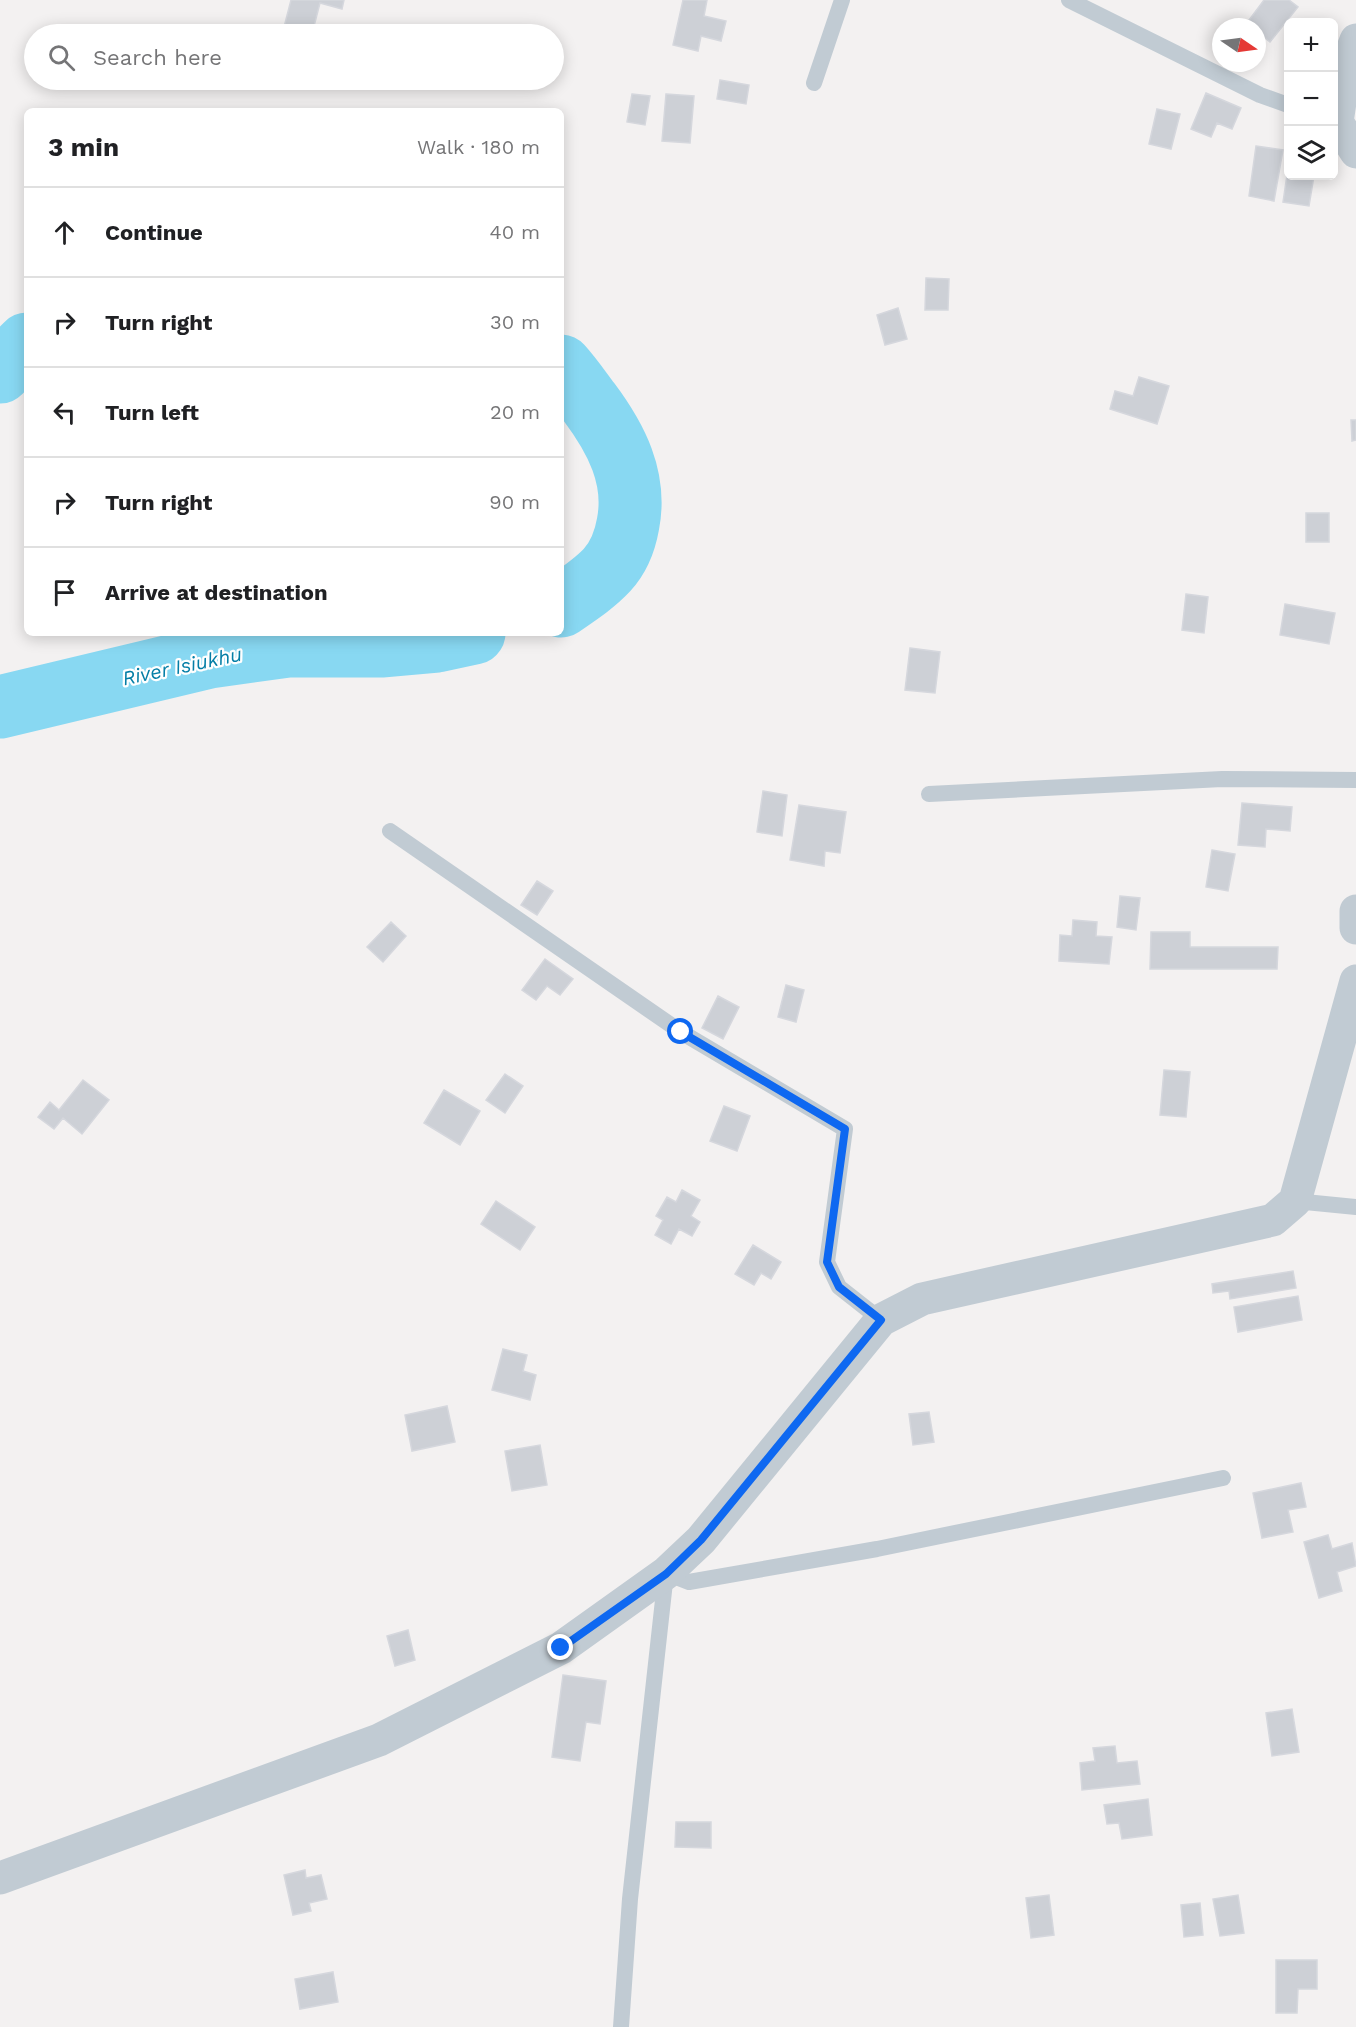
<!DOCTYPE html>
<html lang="en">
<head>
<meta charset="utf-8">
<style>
  :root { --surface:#fff; --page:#f2f2f2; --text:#202124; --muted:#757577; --line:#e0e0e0 }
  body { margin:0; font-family:"Work Sans",sans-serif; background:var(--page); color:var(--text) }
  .controls { position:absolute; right:18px; top:18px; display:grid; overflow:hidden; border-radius:9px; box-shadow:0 3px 15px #0003 }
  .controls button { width:54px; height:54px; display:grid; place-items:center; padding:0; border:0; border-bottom:2px solid var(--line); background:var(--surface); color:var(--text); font:30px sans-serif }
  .compass { position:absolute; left:1212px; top:18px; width:54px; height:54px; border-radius:50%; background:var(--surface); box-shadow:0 3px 15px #0003; rotate:103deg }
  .stop { position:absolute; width:18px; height:18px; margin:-14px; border:4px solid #0e68f1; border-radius:50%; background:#fff }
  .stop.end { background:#0e68f1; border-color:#fff; box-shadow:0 2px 6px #0008 }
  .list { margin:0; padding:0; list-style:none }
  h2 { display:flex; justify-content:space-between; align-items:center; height:78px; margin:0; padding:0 24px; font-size:26px }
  h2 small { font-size:20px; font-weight:400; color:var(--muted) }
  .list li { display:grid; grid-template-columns:39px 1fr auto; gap:18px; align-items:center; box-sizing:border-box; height:90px; padding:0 24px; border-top:2px solid var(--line) }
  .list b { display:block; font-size:22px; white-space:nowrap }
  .list em { font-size:20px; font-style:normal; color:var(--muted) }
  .icon { flex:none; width:33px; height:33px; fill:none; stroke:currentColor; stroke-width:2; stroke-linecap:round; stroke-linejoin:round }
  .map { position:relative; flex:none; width:1356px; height:2027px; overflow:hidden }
  .search { position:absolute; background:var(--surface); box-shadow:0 3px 15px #0003; left:24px; top:24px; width:540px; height:66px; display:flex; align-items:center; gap:15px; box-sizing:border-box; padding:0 21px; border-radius:33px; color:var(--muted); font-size:22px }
  .panel { position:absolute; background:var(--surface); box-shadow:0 3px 15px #0003; left:24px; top:108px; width:540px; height:528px; border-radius:9px }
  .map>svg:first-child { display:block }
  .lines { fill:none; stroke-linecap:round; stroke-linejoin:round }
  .river { stroke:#88d8f2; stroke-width:63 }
  .building { fill:#cdd0d6; stroke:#d5d7dd; stroke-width:1.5 }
  .lane { stroke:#c1cbd3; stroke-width:16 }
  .street { stroke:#c1cbd3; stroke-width:33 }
  .route { stroke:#0e68f1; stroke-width:8 }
  .labels { text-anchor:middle; stroke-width:4.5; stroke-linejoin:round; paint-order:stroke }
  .water-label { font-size:20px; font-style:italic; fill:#047ea6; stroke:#fff }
</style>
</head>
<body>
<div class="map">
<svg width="1356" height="2027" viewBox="0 0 1356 2027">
  <rect width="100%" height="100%" fill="#f3f1f1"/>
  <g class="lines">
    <path class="river" d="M561,366c10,11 19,24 28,36 27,36 48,76 39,122 -3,17 -9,33 -21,46 -13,14 -30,25 -46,36
      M0,372l27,-28
      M0,707l209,-50 79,-11h93l56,-5 37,-8"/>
  </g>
  <path class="building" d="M291,0h53l-2,9 -22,-6 -8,31h-15l-14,-3z
    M683,0h24l-3,16 22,5 -5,20 -20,-5 -3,15 -25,-6z
    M1264,0h25l9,7 -28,35 -13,-10v-5h-7l-4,-3z
    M720,80l29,5 -3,19 -29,-5z
    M1206,93l35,15 -9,21 -15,-6 -6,14 -20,-8z
    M632,94l18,2 -5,29 -18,-3z
    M666,94l28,2 -4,47 -28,-2z
    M1157,109l23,5 -9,35 -22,-5z
    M1256,146l27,4 -9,51 -25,-5z
    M1288,168v8h26l-5,30 -26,-4z
    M926,278l23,1 -1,31h-23z
    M898,308l9,31 -22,6 -8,-30z
    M1139,377l30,9 -12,38 -47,-15 5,-18 18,5z
    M1351,420h5v20l-4,1z
    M1306,513h23v29h-23z
    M1186,594l22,3 -4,36 -22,-3z
    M1285,604l50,9 -6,31 -49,-9z
    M910,648l30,4 -5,41 -30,-3z
    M763,791l24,4 -5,41 -25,-4z
    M1242,803l50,4 -2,24 -24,-2 -1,18 -27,-2z
    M799,805l47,7 -6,41 -15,-2 -1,15 -34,-6z
    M1212,850l23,4 -7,37 -22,-4z
    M537,881l16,10 -16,24 -16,-10z
    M1120,896l20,2 -4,32 -19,-3z
    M1073,920l24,2 -1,14 16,1 -3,27 -50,-3 1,-26 12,1z
    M391,922l15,14 -23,26 -16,-15z
    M1151,932h39v15h88l-1,22h-127z
    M545,959l28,20 -13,16 -13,-9 -11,14 -14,-10z
    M786,985l18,5 -8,32 -18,-5z
    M718,996l21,11 -16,32 -21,-11z
    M1164,1070l26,2 -4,45 -26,-2z
    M505,1074l18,12 -18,27 -19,-13z
    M83,1080l26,20 -27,34 -19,-16 -9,11 -16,-12 12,-15 9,8z
    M444,1090l36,21 -20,34 -36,-22z
    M724,1106l26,10 -13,35 -27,-10z
    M682,1190l18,10 -9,16 9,6 -8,14 -13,-7 -8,15 -16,-9 8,-15 -7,-4 11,-19 9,5z
    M496,1201l39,26 -15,23 -39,-26z
    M753,1245l28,17 -10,17 -10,-6 -7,12 -19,-11z
    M1293,1271l3,17 -66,11 -1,-8 -16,2 -1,-9z
    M1298,1296l4,24 -64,12 -4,-25z
    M503,1349l24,6 -4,16 13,4 -6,25 -38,-10z
    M447,1406l8,36 -43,9 -7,-36z
    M929,1412l5,30 -21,3 -4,-31z
    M540,1445l7,40 -35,6 -7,-40z
    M1301,1483l5,24 -18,3 5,22 -31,6 -9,-45z
    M1328,1535l4,14 20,-6 4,23 -19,6 5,19 -23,7 -15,-56z
    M408,1630l7,30 -20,6 -8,-30z
    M563,1675l43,6 -6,43 -14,-2 -6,39 -28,-4z
    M1292,1709l7,43 -27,4 -6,-43z
    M1115,1746l2,17 20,-2 3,23 -58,6 -2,-27 15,-2 -2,-13z
    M1148,1799l4,36 -30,4 -3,-16 -12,1 -3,-19z
    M676,1822h35v26l-36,-1z
    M305,1870l1,8 15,-3 6,24 -18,4 2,8 -18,4 -9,-40z
    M1049,1895l5,40 -23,3 -5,-40z
    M1238,1895l6,38 -24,3 -7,-37z
    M1200,1903l3,32 -19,2 -3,-32z
    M1276,1960h41v29h-19l-1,24h-21z
    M333,1972l5,30 -38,7 -5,-30z"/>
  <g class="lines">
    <path class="lane" d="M1069,0l191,95 28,10
      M814,83l28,-83
      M929,794l293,-15 134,1
      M390,831l291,201 164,97 -18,133 12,25 42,33
      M1295,1201l61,6
      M621,2027l9,-128 36,-326 23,9 188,-33 346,-71"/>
    <path class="street" d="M1356,40l-11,29 -8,53 19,30
      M1356,911v17
      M0,1878l379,-138 182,-92 105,-75 35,-33 180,-220 41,-21 351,-79 22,-19 61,-220"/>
  </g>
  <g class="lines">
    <path class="route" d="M561,1648l105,-74 35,-34 180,-220 -42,-33 -12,-25 18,-133 -164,-97"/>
  </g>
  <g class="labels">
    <g class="water-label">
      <text transform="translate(182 666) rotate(-12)" y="7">River Isiukhu</text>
    </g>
  </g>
</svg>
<div class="controls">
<button>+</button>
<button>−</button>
<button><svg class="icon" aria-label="layers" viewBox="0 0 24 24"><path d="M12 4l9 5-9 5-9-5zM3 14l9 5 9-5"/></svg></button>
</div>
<svg class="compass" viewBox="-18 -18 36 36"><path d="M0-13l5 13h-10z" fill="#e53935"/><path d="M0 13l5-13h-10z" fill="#757577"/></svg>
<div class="stop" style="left:681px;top:1032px"></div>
<div class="stop end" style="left:561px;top:1648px"></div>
<div class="search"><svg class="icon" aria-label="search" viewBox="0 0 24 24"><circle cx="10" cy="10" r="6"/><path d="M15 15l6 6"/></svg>Search here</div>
<section class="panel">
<h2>3 min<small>Walk · 180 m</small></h2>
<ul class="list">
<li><svg class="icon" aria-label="ahead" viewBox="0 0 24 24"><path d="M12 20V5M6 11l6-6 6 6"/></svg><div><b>Continue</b></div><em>40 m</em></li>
<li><svg class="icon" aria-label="right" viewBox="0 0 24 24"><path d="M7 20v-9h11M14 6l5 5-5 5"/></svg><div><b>Turn right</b></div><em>30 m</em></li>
<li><svg class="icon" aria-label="left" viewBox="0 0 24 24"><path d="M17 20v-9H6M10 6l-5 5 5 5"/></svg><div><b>Turn left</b></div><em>20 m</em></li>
<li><svg class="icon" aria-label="right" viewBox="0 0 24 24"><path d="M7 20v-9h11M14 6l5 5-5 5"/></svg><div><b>Turn right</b></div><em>90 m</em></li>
<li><svg class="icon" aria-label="arrive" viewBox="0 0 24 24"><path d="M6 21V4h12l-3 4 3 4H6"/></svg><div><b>Arrive at destination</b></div></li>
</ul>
</section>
</div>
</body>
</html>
